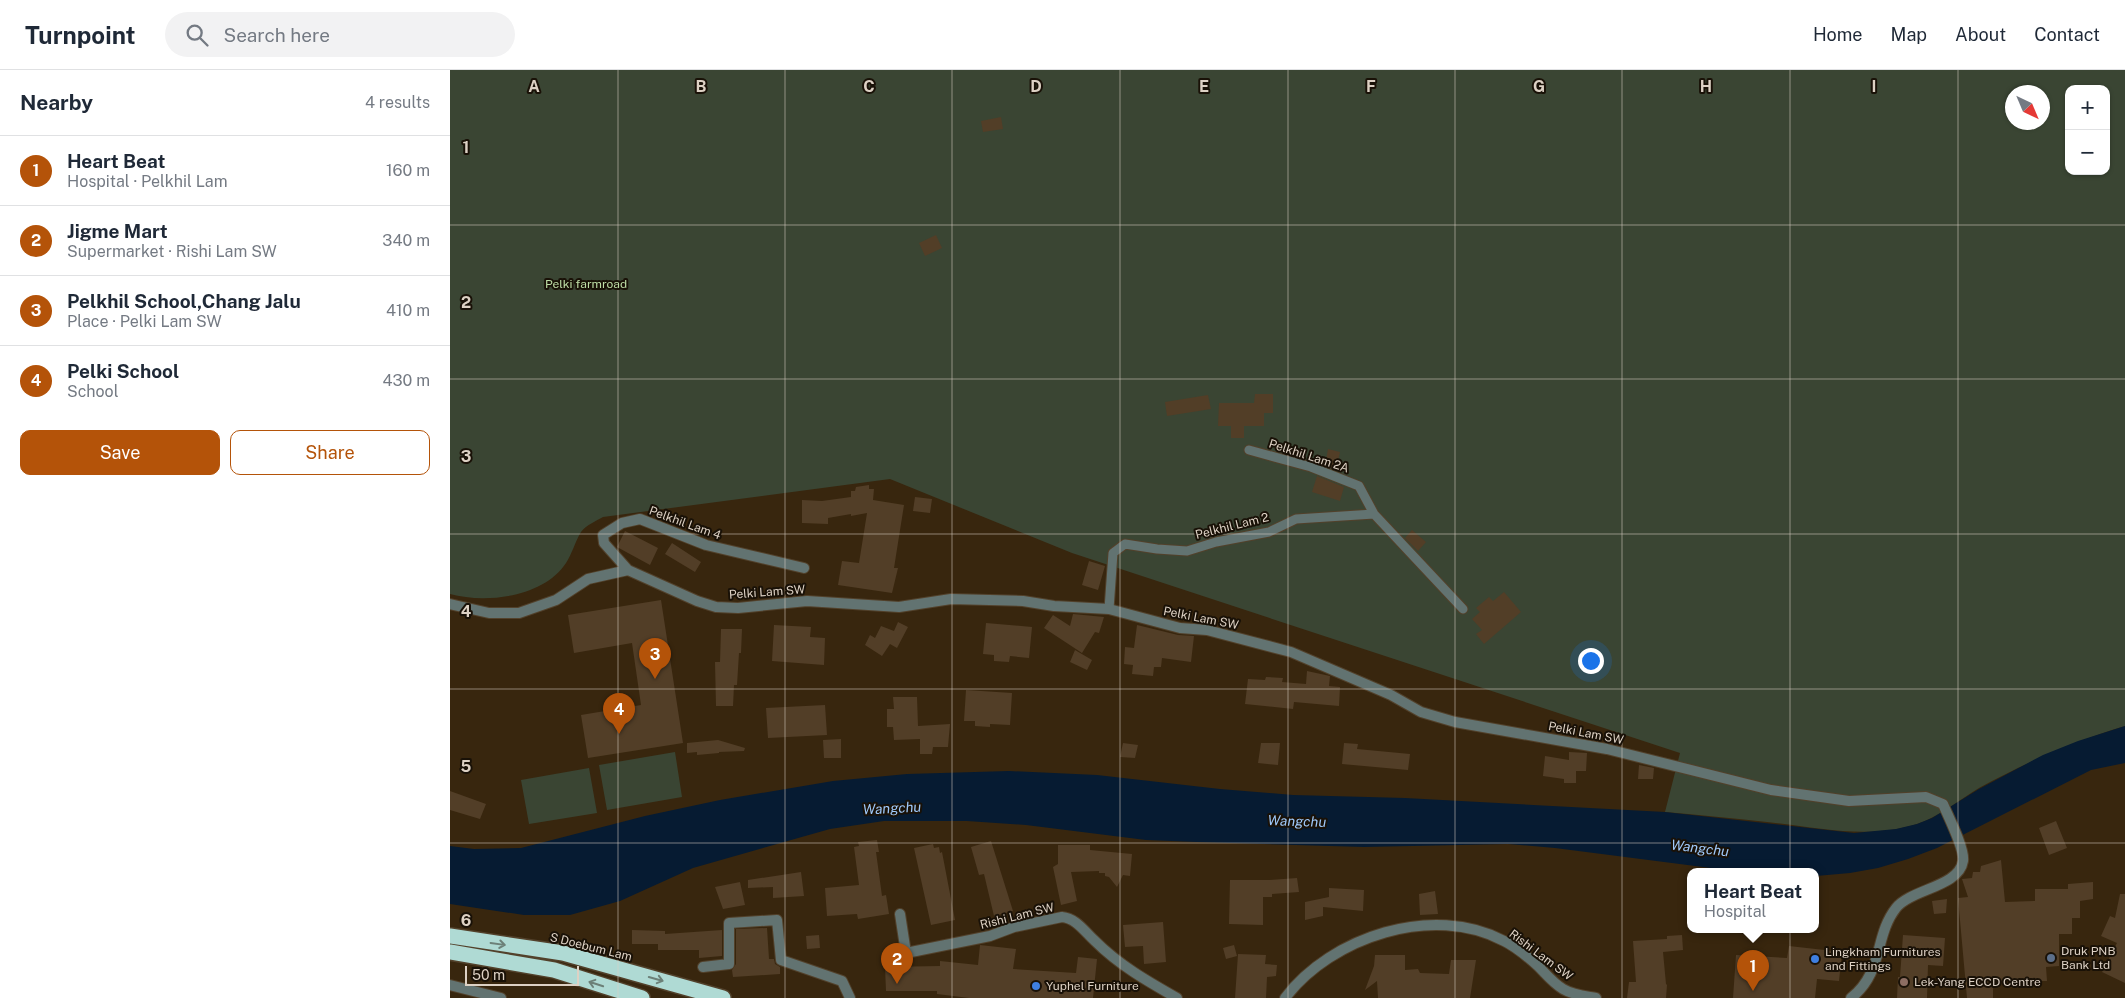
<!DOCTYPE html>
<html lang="en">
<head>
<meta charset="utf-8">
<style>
  :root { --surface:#fff; --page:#f2f2f3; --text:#1f2937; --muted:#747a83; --line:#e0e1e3; --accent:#b45309 }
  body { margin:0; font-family:"Public Sans",sans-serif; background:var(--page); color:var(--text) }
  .controls { position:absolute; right:15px; top:15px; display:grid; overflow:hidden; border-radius:10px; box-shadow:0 1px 4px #0004 }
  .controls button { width:45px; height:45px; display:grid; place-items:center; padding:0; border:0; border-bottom:1px solid var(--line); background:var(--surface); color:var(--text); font:25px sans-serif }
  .compass { position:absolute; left:1555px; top:15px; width:45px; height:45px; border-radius:50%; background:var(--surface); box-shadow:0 1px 4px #0004; rotate:136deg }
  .scale { position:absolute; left:15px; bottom:12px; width:114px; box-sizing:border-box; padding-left:5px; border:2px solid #ddd1c4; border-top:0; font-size:14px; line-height:18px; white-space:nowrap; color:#ddd1c4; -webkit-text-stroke:4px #191107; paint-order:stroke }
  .you { position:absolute; left:1140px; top:590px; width:18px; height:18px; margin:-12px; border:4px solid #fff; border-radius:50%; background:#1a73e8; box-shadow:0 0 0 8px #1a73e833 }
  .badge { display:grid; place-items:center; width:32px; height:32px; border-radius:50%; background:var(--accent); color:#fff; font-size:16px; font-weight:700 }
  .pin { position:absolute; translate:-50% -41px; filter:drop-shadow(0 1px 2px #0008) }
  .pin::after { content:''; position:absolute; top:26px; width:18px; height:15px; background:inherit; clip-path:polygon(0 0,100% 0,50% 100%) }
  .popup { position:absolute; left:1237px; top:798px; width:132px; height:65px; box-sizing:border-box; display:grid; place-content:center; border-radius:10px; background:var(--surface); filter:drop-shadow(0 1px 4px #0005); font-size:16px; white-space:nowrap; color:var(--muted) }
  .popup b { font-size:19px; color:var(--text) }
  .popup::after { content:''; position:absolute; left:50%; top:100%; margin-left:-10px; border:10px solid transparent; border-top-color:var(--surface) }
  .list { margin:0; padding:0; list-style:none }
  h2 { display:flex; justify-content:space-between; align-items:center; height:65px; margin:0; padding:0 20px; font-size:21px }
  h2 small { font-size:16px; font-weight:400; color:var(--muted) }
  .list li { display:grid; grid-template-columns:32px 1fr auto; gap:15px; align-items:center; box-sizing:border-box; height:70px; padding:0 20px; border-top:1px solid var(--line) }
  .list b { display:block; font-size:19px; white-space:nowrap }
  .list p { margin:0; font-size:16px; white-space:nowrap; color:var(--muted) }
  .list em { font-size:16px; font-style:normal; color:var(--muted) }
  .actions { display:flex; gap:10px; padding:15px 20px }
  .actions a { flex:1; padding:11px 0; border:1px solid var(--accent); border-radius:10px; text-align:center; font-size:18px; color:var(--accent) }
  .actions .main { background:var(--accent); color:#fff }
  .icon { flex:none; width:28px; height:28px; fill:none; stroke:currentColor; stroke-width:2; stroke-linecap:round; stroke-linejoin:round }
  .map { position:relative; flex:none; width:1675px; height:928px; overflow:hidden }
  header { display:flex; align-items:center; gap:30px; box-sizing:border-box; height:70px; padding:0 25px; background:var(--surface); border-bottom:1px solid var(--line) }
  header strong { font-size:24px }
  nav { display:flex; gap:28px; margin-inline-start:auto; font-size:18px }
  .search { width:350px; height:45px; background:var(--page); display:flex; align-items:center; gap:12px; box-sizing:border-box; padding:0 18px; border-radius:28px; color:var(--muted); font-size:19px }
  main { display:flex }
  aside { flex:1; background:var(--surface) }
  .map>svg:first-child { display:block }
  .green { fill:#3a4533; fill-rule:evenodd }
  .water { fill:#061b32 }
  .building { fill:#523e27 }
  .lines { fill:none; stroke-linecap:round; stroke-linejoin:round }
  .lane-casing { stroke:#52412b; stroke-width:11 }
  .street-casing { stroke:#52412b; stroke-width:12 }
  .highway-casing { stroke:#52412b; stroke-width:18 }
  .lane { stroke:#627371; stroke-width:9 }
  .street { stroke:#627371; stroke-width:10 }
  .highway { stroke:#afdad4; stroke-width:15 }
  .oneway { stroke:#6c8078 }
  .grid { fill:none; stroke:#ddd1c4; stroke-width:1; stroke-opacity:0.55 }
  .service-dot { fill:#5c6f8a; stroke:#191107; stroke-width:2 }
  .shop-dot { fill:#3f7fe0; stroke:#191107; stroke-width:2 }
  .education-dot { fill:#8d6e63; stroke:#191107; stroke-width:2 }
  .labels { text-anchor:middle; stroke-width:4; stroke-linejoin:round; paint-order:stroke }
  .park-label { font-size:12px; fill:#bedea6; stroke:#191107 }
  .street-label { font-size:12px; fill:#ddd1c4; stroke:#191107 }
  .poi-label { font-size:12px; fill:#ddd1c4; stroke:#191107; text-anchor:start }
  .water-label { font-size:14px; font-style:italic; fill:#9fc9fa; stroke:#191107 }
  .grid-label { font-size:16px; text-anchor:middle; font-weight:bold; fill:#ddd1c4; stroke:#191107; stroke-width:4; stroke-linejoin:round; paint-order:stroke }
</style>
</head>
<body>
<header>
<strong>Turnpoint</strong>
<div class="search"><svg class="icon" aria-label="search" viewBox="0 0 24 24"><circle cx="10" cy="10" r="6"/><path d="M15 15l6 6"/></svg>Search here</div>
<nav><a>Home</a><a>Map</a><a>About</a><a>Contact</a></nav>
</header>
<main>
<aside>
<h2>Nearby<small>4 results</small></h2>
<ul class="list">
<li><span class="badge">1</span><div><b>Heart Beat</b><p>Hospital · Pelkhil Lam</p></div><em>160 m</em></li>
<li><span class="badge">2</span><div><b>Jigme Mart</b><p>Supermarket · Rishi Lam SW</p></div><em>340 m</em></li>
<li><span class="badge">3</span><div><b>Pelkhil School,Chang Jalu</b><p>Place · Pelki Lam SW</p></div><em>410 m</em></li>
<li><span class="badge">4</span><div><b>Pelki School</b><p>School</p></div><em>430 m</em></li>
</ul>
<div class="actions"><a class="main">Save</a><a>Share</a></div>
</aside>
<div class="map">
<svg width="1675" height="928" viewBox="0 0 1675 928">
  <rect width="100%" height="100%" fill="#38260e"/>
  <path class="green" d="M0,0h1675v656c-52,16 -98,36 -146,62 -20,12 -40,29 -62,36 -49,16 -100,3 -150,-2 -34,-4 -68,-7 -102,-10l15,-59 -608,-200 -182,-74 -287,38c-7,4 -17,8 -22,15 -6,10 -9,22 -15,31 -22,34 -80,41 -116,31zM1619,19h37v82h-37zM1562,22h30v30h-30z
    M225,682l7,45 -75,13 -8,-45z
    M139,698l8,45 -68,11 -8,-44z"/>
  <path class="water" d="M1675,656v37l-34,7 -154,78 -29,11 -30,9 -28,5 -34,3v-4h-74l-187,-24 -47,-4 -144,3 -167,-5 -51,-2 -120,-15 -59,-4h-83l-54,8 -137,39 -73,33 -50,14h-46l-74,-11v-58l24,3 47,-1 124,-32 75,-16 113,-19 74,-7 102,-3 88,4 123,14 73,6 112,3 260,14 189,21 42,-4 21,-5 15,-6 47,-29 64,-34 35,-14z"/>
  <path class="building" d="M551,47l2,12 -20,3 -2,-11z
    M486,165l6,13 -17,8 -6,-13z
    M805,324h18v19h-9v13h-20v12h-13v-12h-13l1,-23h35z
    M758,325l3,14 -44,7 -2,-14z
    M878,379l12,3 -4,18 -11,-4z
    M867,406l27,11 -4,14 -28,-9z
    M419,415v4h5l-1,11 31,5 -10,63h4l-6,25 -54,-8 4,-24 17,2 8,-50 -16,3v-2l-23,4v6l-26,-1v-23l20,1 29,-4v-6h4l1,-4z
    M465,427l17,2 -2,14 -17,-2z
    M962,460l14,12 -8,9 -13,-13z
    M175,461l33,17 -8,17 -33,-18z
    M222,473l29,19 -6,10 -30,-18z
    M639,491l16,5 -7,24 -16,-5z
    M1054,522l17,20 -37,32 -8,-10 6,-4 -10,-11 8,-7 -4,-4 13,-11 4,4z
    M211,530l22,143 -95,15 -7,-43 60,-10 -9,-62 -58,10 -6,-38z
    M623,544l31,3 -5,16 -4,-1 -13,21 -38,-25 9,-13 17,11z
    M448,552l10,5 -11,21 -7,-4 -8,12 -17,-11 5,-10 5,3 6,-12 13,5z
    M536,553l46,4 -3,31 -19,-2 -1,6 -15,-1v-6l-11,-1z
    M324,555l37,2 -1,10 15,1 -1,27 -52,-4z
    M687,555l41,10 16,1 -3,26 -29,-4 -1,9h-7l-1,9 -21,-2 1,-9 -9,-1 1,-17 9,1z
    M271,559h21l-1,24h-2l-2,32h-3l-1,21h-17l-1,-44h5z
    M625,580l17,10 -5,10 -17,-8z
    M857,601l23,5 -1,10 11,1 -1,19 -45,-4 -1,7 -48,-5 3,-25 17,1 1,-3 17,1 -1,4 24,2z
    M516,620l46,3 -2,32 -20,-1v3l-15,-1v-5h-11z
    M443,627h24l1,29 32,-2 -2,23h-15l-1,7h-12v-15l-26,1 -1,-13h-6v-18h7z
    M375,635l2,30 -59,3 -2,-30z
    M391,669v19h-17l-1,-18z
    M268,670l27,8 -1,3 -25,1v1l-22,2v-3l-10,1v-10z
    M673,673l15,2 -3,13 -15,-1z
    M811,673h19l-2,22 -20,-2z
    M894,673l14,1 -1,5 53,5 -2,16 -66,-6z
    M1119,682l18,1 -1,18h-10v12h-12v-4l-21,-3 2,-20 24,4z
    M1189,695l15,3 -1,11h-15z
    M0,721l36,13 -6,15 -30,-9z
    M1606,751l11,27 -18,7 -10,-27z
    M427,770l2,12h-3l6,44 4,-1 3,19 -31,5 -1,-5 -30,2 -2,-28 34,-3 -5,-38 5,-1 -1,-4z
    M541,771l22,70 -19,5 -10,-42 -5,1 -8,-28z
    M483,774l1,4 5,-1 1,6 2,-1 13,68 -24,5 -17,-77z
    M608,775h32v5l42,4 -2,22 -7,-1 -6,12 -8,-10 -4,-1v-3h-6v-2l-28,1 6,29 -16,4 -8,-38 5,-3z
    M1551,790l4,42 30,-1v-12h33v-5l25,-2v17l-13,2v17h-8v16h-13v32l-13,1 1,14h-54v17h-26l-9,-100 10,-1 -6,-18 10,-1 1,-6h7l1,-6z
    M351,802l3,24 -31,2v-11l-25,1v-8z
    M847,808l2,14 -27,2v3h-9v28l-34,-1 1,-44h40z
    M290,812l5,23 -22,4 -8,-22z
    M879,818l35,2 -1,21 -40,-4v9l-18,4v-18l24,-5z
    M985,821l3,23 -18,1 -1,-21z
    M1670,824h5v89l-23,-11 15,-29 -16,-7 9,-20 5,2z
    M1497,829l-1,14 -12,1 -2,-13z
    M713,852l3,40 -22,2 -1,-18 -18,1 -2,-22z
    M317,858l2,31h5l1,5 5,3v7l-47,3 -1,-7 4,-6v-35z
    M182,860l33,1v3l57,-4v26l-23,2v-8h-41v-6h-26z
    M369,865l1,13 -13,1 -1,-13z
    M1232,865l1,15 -20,2 3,32 1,1 -1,13h-39l2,-16h7l-3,-41 34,-2v-3z
    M1453,865l42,3 -2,28 -15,-1 -1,33h-30l1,-21h2z
    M530,875l36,4 -3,20 63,4 2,-16 19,2 -4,39h-124l-32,-4v-3h-51l-1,-24 55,-1v-5l38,4z
    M784,875l3,11 -11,3 -3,-11z
    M1339,876l53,6 -3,29 -22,-2 -2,19h-82l3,-43 51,3z
    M788,884l28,1 -1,9 12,1 -1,11 -9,1 -1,21h-31z
    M925,885h30v15l13,-1 2,4 29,1 2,-14h25l-6,38h-92l-1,-17 -12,9 9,-24z"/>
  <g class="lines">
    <defs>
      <path id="lane" d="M799,380l62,17 48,19 15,28 89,95
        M659,539l4,-56 12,-9 32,5 30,2 29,-9 53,-10 27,-13 78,-5"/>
      <path id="street" d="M178,500l-24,-27 -1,-8 19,-12 18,-4 66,26 98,23
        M0,534l39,9h30l37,-13 32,-21 40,-9 69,31 19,6 22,1 69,-7 92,6 52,-8 72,2 31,5 55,3 71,19 27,2 84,22 100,43 30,17 34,10 152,27 164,41 78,11 77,-4 17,7c5,12 22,45 20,57 -4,26 -52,28 -67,47 -22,28 -12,64 -45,90
        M450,844l6,39 84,-17 24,-9 48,-10c14,1 23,15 33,24 24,24 52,40 82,57
        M253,897l26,-3v-41l48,-3 4,40 61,21 8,17
        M0,915l51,13
        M835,928c46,-61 148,-95 219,-57 12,6 24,16 34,25 8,8 15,17 25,23 10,6 22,7 33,9"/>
      <path id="highway" d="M0,866l113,17 160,45
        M0,882l104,18 88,28"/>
    </defs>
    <use href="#lane" class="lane-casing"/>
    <use href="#street" class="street-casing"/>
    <use href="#highway" class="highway-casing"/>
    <use href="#lane" class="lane"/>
    <use href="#street" class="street"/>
    <use href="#highway" class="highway"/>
  </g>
  <defs><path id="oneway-shaft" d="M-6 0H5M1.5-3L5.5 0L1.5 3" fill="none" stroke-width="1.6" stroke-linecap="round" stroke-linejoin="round" transform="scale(1.25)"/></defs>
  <g class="oneway">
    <use href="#oneway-shaft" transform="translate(48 874) rotate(8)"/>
    <use href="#oneway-shaft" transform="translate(206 909) rotate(16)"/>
    <use href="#oneway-shaft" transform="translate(146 914) rotate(-162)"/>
  </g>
  <path class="grid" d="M168,0v928M335,0v928M502,0v928M670,0v928M838,0v928M1005,0v928M1172,0v928M1340,0v928M1508,0v928M0,155h1675M0,309h1675M0,464h1675M0,619h1675M0,773h1675"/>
  <circle class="service-dot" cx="1601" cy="888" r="5"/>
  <g class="shop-dot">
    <circle cx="1365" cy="889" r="5"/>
    <circle cx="586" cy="916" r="5"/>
  </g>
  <circle class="education-dot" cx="1454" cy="912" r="5"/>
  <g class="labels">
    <g class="park-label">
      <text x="136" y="218">Pelki farmroad</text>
    </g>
    <g class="street-label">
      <text transform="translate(859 386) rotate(18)" y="4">Pelkhil Lam 2A</text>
      <text transform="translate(235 453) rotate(20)" y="4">Pelkhil Lam 4</text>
      <text transform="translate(782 456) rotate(-14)" y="4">Pelkhil Lam 2</text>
      <text transform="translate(317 522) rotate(-4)" y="4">Pelki Lam SW</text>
      <text transform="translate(751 548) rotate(11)" y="4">Pelki Lam SW</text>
      <text transform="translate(1136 663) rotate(11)" y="4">Pelki Lam SW</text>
      <text transform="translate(567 846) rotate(-14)" y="4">Rishi Lam SW</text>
      <text transform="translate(141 877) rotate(14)" y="4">S Doebum Lam</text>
      <text transform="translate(1091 885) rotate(37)" y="4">Rishi Lam SW</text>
    </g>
    <g class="poi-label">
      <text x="1611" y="885">Druk PNB<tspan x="1611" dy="14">Bank Ltd</tspan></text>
      <text x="1375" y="886">Lingkham Furnitures<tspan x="1375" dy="14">and Fittings</tspan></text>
      <text x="1464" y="916">Lek-Yang ECCD Centre</text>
      <text x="596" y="920">Yuphel Furniture</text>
    </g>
    <g class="water-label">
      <text transform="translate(442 738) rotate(-3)" y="5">Wangchu</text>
      <text transform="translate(847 751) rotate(2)" y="5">Wangchu</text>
      <text transform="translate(1250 778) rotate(7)" y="5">Wangchu</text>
    </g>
  </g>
  <g class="grid-label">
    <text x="84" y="22">A</text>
    <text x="251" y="22">B</text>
    <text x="419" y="22">C</text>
    <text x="586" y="22">D</text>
    <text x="754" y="22">E</text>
    <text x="921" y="22">F</text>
    <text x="1089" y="22">G</text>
    <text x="1256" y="22">H</text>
    <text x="1424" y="22">I</text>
    <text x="16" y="83">1</text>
    <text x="16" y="238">2</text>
    <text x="16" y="392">3</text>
    <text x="16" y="547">4</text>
    <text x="16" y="702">5</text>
    <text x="16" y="856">6</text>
  </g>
</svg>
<div class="controls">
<button>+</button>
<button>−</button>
</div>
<svg class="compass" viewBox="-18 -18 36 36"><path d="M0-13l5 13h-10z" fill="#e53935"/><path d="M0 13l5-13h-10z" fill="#747a83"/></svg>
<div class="scale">50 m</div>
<div class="you"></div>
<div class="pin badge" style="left:1303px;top:921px">1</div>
<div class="popup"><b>Heart Beat</b>Hospital</div>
<div class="pin badge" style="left:447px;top:914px">2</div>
<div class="pin badge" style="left:205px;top:609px">3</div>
<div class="pin badge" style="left:169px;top:664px">4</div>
</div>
</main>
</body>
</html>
